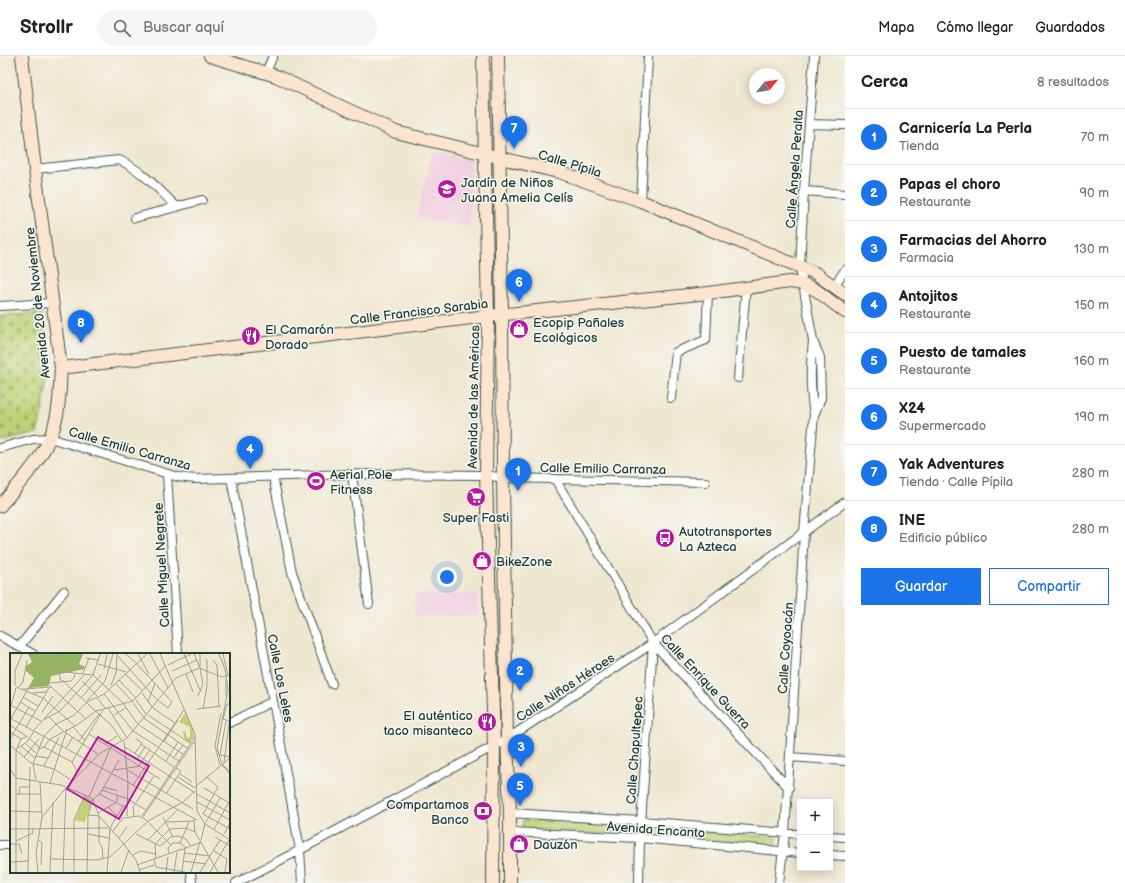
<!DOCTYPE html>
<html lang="es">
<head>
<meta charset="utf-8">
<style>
  :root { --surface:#fff; --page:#f6f6f6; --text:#222; --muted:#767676; --line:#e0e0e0; --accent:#1a73e8 }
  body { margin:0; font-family:"Balsamiq Sans",sans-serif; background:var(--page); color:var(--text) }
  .controls { position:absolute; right:12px; bottom:12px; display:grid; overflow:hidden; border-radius:0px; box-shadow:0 2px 10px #0003 }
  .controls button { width:36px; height:36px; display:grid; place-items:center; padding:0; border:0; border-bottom:1px solid var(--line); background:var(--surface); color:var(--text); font:20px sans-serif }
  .compass { position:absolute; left:749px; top:12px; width:36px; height:36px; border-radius:50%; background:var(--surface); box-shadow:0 2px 10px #0003; rotate:60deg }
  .you { position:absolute; left:447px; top:521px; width:14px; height:14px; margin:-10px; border:3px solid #fff; border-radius:50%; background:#1a73e8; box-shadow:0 0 0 6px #1a73e833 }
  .badge { display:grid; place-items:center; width:26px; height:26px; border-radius:50%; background:var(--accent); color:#fff; font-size:13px; font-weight:700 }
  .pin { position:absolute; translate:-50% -33px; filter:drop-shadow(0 1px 2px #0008) }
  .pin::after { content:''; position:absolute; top:21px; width:14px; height:12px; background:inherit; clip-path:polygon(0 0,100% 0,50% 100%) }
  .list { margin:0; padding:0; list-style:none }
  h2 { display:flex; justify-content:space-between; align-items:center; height:52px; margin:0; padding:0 16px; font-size:17px }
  h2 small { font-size:13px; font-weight:400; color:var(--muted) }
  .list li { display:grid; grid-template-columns:26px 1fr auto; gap:12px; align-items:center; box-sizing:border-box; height:56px; padding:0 16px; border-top:1px solid var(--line) }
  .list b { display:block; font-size:15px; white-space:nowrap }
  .list p { margin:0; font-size:13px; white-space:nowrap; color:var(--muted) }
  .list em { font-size:13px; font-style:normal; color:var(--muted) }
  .actions { display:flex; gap:8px; padding:12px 16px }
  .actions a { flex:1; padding:9px 0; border:1px solid var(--accent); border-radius:0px; text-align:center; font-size:14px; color:var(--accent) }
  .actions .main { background:var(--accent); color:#fff }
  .icon { flex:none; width:22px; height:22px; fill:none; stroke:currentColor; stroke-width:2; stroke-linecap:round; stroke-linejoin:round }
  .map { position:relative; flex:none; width:845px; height:827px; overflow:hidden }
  header { display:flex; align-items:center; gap:24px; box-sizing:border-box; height:56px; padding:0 20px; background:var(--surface); border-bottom:1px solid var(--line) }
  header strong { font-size:19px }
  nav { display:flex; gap:22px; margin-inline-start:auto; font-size:14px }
  .search { width:280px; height:36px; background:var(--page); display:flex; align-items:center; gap:10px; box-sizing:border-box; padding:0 14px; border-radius:22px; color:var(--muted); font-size:15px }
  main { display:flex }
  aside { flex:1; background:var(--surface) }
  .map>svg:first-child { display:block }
  .built { fill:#f2cfe1 }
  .green { fill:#bdd175; stroke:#6e8754 }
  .cemetery { fill:url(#cemetery-stones); stroke:#6e8754 }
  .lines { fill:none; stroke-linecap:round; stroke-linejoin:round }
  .minor-casing { stroke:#3e564b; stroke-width:10 }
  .secondary-casing { stroke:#3e564b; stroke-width:14 }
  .minor { stroke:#fff; stroke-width:8 }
  .secondary { stroke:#fce5cf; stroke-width:12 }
  .labels { text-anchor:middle; stroke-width:3; stroke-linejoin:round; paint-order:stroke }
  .street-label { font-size:13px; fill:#1f3d34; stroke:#f6f6f2 }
  .poi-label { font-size:13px; fill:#1f3d34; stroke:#f6f6f2; text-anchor:start }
  .inset-road { fill:none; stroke:#9ca392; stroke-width:1 }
  .view { fill:#b5179e; fill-opacity:0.15; stroke:#b5179e; stroke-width:2 }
  .inset-edge { fill:none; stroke:#1f3d34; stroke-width:2 }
</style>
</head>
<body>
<header>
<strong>Strollr</strong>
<div class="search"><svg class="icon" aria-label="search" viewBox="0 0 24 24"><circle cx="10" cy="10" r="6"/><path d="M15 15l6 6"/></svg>Buscar aquí</div>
<nav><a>Mapa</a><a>Cómo llegar</a><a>Guardados</a></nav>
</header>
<main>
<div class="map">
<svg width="845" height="827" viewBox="0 0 845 827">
  <defs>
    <pattern id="cemetery-stones" width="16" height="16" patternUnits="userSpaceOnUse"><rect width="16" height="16" fill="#bdd175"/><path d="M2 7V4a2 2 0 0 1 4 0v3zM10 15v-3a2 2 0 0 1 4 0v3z" fill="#a2b466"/></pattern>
  </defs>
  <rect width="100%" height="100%" fill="#f6f6f2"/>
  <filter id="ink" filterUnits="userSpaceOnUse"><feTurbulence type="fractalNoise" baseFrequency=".025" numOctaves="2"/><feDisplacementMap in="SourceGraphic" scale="8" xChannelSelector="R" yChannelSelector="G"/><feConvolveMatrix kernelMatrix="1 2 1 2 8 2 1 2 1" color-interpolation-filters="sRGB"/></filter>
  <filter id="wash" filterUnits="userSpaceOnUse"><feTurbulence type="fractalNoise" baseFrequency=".012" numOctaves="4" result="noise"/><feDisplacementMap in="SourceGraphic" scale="16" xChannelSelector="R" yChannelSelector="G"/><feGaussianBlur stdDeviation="0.9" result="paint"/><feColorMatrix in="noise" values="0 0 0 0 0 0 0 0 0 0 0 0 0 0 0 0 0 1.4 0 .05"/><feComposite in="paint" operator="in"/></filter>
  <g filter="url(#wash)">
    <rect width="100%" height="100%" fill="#f0e7d0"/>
    <path class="built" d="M433,95l38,9 -2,66 -53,-8z
      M415,538h63v22h-63z"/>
    <path class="green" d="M523,764l112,6 -1,10 -112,-7z
      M648,772l129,9 -1,8 -128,-8z"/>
    <path class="cemetery" d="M42,257l6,61 -5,35 -6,24 -37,9v-126z"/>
  </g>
  <g filter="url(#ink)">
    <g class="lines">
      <defs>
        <path id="minor" d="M814,0l-10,135 -4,76 13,74 7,16 1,41 -7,17
          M266,16l7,-16
          M809,68l36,1
          M35,113l84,-9c23,10 40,30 58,47
          M804,135l41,3
          M641,145l7,-145
          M135,162l67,-18
          M834,230l11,-16
          M0,250l52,-3
          M738,322l8,-91
          M671,342l5,-46 30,-12 2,-47
          M0,392l33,-9 17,-1 128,39 17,2 157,-5 134,1 17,3 52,1 151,3
          M167,418l11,180
          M352,418l17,130
          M273,420l19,96 40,112
          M231,422l42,223 27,149 2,33
          M555,423l98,164 136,145
          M0,580l33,18
          M19,591l45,-56
          M229,667l44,-22
          M790,701l55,4
          M510,757l131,8 159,13
          M510,776l130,6 160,15
          M830,780l15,1
          M0,789h11
          M830,799l15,1
          M191,816l1,11
          M236,827l64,-33 207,-111 146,-96 192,-141
          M639,827l1,-45 13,-195
          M779,827l6,-50 19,-300 10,-118c-4,-24 -4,-50 -1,-74"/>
        <path id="secondary" d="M210,0l66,20 120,56 166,41 79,28 174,72 30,21
          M483,0l5,260 -2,159 8,271 -1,137
          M498,0l4,259 1,163 4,261 3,74v70
          M61,312l427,-52 220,-23 82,-11 13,2 13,6 29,22
          M0,450c24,-28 50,-54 57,-91 3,-16 3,-31 4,-47l-26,-199 -13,-113"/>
      </defs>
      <use href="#minor" class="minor-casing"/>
      <use href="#secondary" class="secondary-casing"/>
      <use href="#minor" class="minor"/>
      <use href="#secondary" class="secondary"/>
    </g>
  </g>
  <defs>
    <symbol id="school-disc" viewBox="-11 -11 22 22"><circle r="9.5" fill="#b5179e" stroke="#f6f6f2"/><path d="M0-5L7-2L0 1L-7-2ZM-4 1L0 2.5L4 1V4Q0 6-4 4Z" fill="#fff"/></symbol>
    <symbol id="shop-disc" viewBox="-11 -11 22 22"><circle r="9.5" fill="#b5179e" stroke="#f6f6f2"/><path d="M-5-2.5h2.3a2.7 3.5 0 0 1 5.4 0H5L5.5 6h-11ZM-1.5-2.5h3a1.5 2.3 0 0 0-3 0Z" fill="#fff"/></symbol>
    <symbol id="restaurant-disc" viewBox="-11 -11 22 22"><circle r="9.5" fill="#b5179e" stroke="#f6f6f2"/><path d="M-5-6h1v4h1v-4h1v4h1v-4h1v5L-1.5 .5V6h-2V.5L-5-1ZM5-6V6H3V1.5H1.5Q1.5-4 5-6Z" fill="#fff"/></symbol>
    <symbol id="stadium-disc" viewBox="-11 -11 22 22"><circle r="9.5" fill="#b5179e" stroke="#f6f6f2"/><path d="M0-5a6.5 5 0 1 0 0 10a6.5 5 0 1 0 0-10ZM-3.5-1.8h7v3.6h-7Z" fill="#fff"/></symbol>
    <symbol id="supermarket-disc" viewBox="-11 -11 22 22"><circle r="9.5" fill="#b5179e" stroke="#f6f6f2"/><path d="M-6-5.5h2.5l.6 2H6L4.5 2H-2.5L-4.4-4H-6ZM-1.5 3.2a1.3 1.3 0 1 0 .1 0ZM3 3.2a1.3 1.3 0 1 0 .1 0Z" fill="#fff"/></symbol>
    <symbol id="bus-disc" viewBox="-11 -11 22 22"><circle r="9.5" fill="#b5179e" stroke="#f6f6f2"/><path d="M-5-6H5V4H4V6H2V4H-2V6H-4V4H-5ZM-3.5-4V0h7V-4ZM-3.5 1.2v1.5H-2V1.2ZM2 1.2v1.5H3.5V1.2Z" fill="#fff"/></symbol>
    <symbol id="bank-disc" viewBox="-11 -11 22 22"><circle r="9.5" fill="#b5179e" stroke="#f6f6f2"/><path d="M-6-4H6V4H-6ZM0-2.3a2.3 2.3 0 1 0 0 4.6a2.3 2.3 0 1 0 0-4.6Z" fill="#fff"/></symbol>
  </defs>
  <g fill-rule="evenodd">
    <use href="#school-disc" x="436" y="122" width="22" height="22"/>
    <use href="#shop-disc" x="508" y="262" width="22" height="22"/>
    <use href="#restaurant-disc" x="240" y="269" width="22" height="22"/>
    <use href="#stadium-disc" x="305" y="414" width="22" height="22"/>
    <use href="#supermarket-disc" x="465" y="430" width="22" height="22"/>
    <use href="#bus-disc" x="654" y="471" width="22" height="22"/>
    <use href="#shop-disc" x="471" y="494" width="22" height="22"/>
    <use href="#restaurant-disc" x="476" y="655" width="22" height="22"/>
    <use href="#bank-disc" x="472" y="744" width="22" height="22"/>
    <use href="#shop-disc" x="508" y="777" width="22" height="22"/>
  </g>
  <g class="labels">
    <g class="street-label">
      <text transform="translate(570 107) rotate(17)" y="5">Calle Pípila</text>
      <text transform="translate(794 113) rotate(-86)" y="5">Calle Ángela Peralta</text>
      <text transform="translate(37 247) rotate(-96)" y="5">Avenida 20 de Noviembre</text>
      <text transform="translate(419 255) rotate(-7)" y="5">Calle Francisco Sarabia</text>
      <text transform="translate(473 341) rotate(-89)" y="5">Avenida de las Américas</text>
      <text transform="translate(130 392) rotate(16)" y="5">Calle Emilio Carranza</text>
      <text transform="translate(603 412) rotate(1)" y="5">Calle Emilio Carranza</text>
      <text transform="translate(161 509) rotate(-93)" y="5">Calle Miguel Negrete</text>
      <text transform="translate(785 592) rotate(-86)" y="5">Calle Coyoacán</text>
      <text transform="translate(281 622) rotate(79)" y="5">Calle Los Leles</text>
      <text transform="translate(706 625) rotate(47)" y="5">Calle Enrique Guerra</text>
      <text transform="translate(565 631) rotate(-33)" y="5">Calle Niños Héroes</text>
      <text transform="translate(634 694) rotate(-86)" y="5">Calle Chapultepec</text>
      <text transform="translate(656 773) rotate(4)" y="5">Avenida Encanto</text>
    </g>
    <g class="poi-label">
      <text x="461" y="131">Jardín de Niños<tspan x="461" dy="15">Juana Amelia Celís</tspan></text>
      <text x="533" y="271">Ecopip Pañales<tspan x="533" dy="15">Ecológicos</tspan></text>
      <text x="265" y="278">El Camarón<tspan x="265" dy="15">Dorado</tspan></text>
      <text x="330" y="423">Aerial Pole<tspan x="330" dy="15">Fitness</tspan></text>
      <text x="476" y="466" text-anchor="middle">Super Fasti</text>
      <text x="679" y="480">Autotransportes<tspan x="679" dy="15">La Azteca</tspan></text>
      <text x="496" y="510">BikeZone</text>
      <text x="473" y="664" text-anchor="end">El auténtico<tspan x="473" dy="15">taco misanteco</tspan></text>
      <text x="469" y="753" text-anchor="end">Compartamos<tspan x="469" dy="15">Banco</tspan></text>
      <text x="533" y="793">Dauzón</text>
    </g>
  </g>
  <g transform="translate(10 597)">
    <rect width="220" height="220" fill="#f0e7d0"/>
    <path d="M175,60l8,16 1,8 -4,6 -5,-3 -2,-8 2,-2 2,8 3,-1v-10l-11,-5z" fill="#bdd175"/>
    <path d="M18,1h55l-4,10 6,3 -1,2 -33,7 -2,10 -21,2 6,-10 -8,-7v-5l6,-4z" fill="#96b366"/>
    <path d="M75,143l7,4 -7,22 -10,-2z" fill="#bdd175"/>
    <path class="inset-road" d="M106,1l42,47M116,1l10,9M128,1l11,20M140,1l18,34M150,1l35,80 2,77 8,13 25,16M174,1l17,38M184,1l6,14M209,1l6,15 3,20 -11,59 5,16 8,8M213,1l5,21M76,5l12,2M203,7l4,5 2,41M126,10l36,39 -4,6 -9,-7M88,11l28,8M158,12l23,-11M190,14v-13M94,16l3,-15M162,18l25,-11M73,20l6,-15M115,21l18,17M176,21l7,18M52,27l50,46 10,15M109,27l17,18M51,28l-2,-8 6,-1 28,3 29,27 16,22M72,28l15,15M40,30l21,-2 4,-5 -1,-2M105,30l17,18M101,32l5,-12 1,-17M5,33v-15l7,-17M40,33l36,33M6,34l27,11 32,28M9,34l4,-5 4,-22M13,36l29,-2M23,40l13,-1 3,-4M132,40l10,14M94,41l29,37 25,16M188,43l5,-12 -3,-15M216,43v-17M13,44l15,9M71,45l20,-23M87,45l9,11M126,47l10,14M77,48l18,-20 8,-27M10,49l15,9M138,49l7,-19M123,50l12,16 42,29M0,52l31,16M1,53l5,-18M98,55l19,30M143,55l22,15M187,56l24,-3M193,56l4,-23v-26l-2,-1M32,59l11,-16M104,62l12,-7M138,62l42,28M39,64l14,14M0,65l187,102M34,66l41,-45M0,67l18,-31M216,68l-6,34 10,2M219,68l-6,-2 4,-15h3M0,72l16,11M129,72l44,29M16,74l21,-35M63,74l12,13M24,77l9,-10 17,-9 33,-36 7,-21M0,79l11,7M56,80l32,21M79,81l71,45M19,85l10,9M0,86l19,-32M69,88l20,-27M114,88l4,41 -1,34M154,88l14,-21M16,91l10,9M95,91l12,-8M131,91l33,23M0,92l21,18 23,6 17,11M11,93l14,12M34,94l28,15M115,94l70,46M8,95l9,-6 7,-11M56,95l7,-11M149,95l21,14M28,96l6,-2 6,-8 27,-14 19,-14 37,-10 33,-36M125,100l7,-10 -6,-4M25,103l13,2M14,104l15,-18M164,104l9,-12M127,106l8,-12M156,108l12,-19M62,109l31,-52M62,109l6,11M214,109l6,-45M129,112l11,-15M210,112l-5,-19 6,-33M212,112l8,9M34,113l15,-29M0,116l6,9 45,7 31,13 7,18 24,27 13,17 4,12M104,117l27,-4M117,117l66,39M170,121l12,8M168,124l17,11M26,127l-3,-16 11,-28 12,-12 17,-8 14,-14 17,-8 43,-40M40,130l17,-54M123,132l51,-75M57,134l32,-33 28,-16 49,-60 23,-10 23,9 8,-2M93,134l15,4M185,134l35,-29M194,135l24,14M92,137l26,9 18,11M6,141h25M9,141l1,-7h9M89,141l28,14M156,141l15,-23 -5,-3M187,141l33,19M79,144l22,-50M187,149l33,18M98,154l9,9M0,158l31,1M88,160l19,-11v-7M193,161l15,-27 -11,-10M193,161l27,15M78,162l11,1v26l3,5 1,12M124,163l-1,-9 21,-31M132,163l53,-79M32,164l24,-29M133,164l50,-74h3M153,164l10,20M184,166l1,13 23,40M156,169l28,-1M196,169l14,-24M100,175l13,-22M0,176l98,-1M204,176l16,-29M103,178l10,-13 16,-2 7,4 25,25M78,181l21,4M126,181l24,12 11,-9 7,-1 8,3 5,7M214,181l6,-11M205,184l15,9M109,185l8,-11M29,187l3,3 -1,22M138,187l29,-30M191,187l4,-17M6,188l17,-8v-4M170,190l9,-21M0,191h9l3,10M171,197l20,-8M204,198l13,8 -2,13M174,200l26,3M159,201l-1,-6 5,-5h7l6,5M123,202l7,-4 16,3M40,206l47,1 13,-3 38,-36 35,-19 12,-11M144,206l2,8 29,5M146,206l-1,-15 15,-15 16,-1 9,4M173,208l23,3M0,209l18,-1M127,212l45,-16M129,217l15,-5M6,219v-122l5,-11 7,-3M18,219l2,-105M28,219l-2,-19 6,-36 -2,-35M40,219l3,-70M53,219l3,-84M64,219v-52l11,-25M77,219l1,-56 4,-15 9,-9 18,-32M97,219l3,-44M111,219l8,-22M156,219l2,-15M164,219l3,-20M172,219l3,-24M181,219l9,-30M190,219l20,-32M200,219l19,-32"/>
    <path class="view" d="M88,84l51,29 -30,53 -52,-30z"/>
    <rect width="220" height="220" class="inset-edge"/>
  </g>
</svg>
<div class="controls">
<button>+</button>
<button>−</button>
</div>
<svg class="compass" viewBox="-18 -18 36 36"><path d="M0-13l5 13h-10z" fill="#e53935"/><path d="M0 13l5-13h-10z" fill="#767676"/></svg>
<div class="you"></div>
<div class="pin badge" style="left:518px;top:435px">1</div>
<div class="pin badge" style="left:520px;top:635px">2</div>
<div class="pin badge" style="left:521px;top:711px">3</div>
<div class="pin badge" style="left:250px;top:413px">4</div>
<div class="pin badge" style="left:520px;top:750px">5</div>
<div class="pin badge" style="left:519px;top:246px">6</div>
<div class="pin badge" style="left:514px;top:93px">7</div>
<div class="pin badge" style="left:81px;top:287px">8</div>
</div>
<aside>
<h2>Cerca<small>8 resultados</small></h2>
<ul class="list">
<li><span class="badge">1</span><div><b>Carnicería La Perla</b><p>Tienda</p></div><em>70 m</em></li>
<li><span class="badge">2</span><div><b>Papas el choro</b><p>Restaurante</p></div><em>90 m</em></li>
<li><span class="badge">3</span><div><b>Farmacias del Ahorro</b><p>Farmacia</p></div><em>130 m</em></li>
<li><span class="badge">4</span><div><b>Antojitos</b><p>Restaurante</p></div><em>150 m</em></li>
<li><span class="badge">5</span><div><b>Puesto de tamales</b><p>Restaurante</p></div><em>160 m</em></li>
<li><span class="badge">6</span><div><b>X24</b><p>Supermercado</p></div><em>190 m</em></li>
<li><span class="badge">7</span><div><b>Yak Adventures</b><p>Tienda · Calle Pípila</p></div><em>280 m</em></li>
<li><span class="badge">8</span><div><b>INE</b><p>Edificio público</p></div><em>280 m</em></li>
</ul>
<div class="actions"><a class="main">Guardar</a><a>Compartir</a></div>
</aside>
</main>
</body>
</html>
